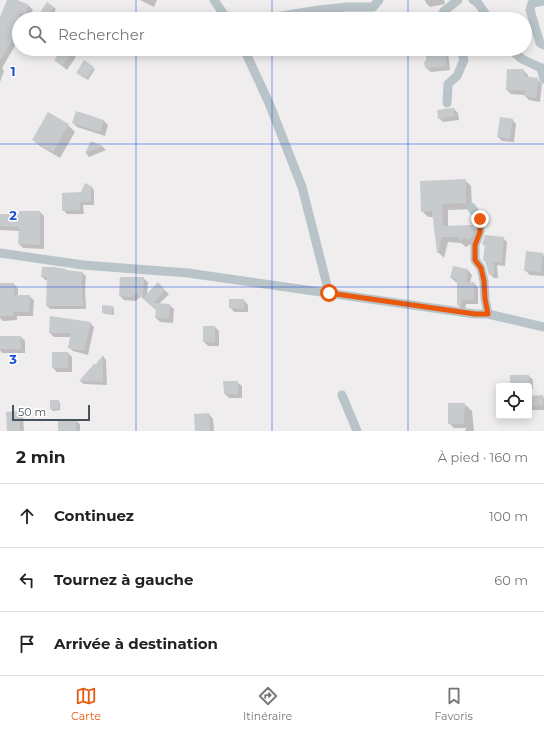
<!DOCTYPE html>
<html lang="fr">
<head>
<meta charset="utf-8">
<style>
  :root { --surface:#fff; --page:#f6f6f6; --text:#222; --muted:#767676; --line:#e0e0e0; --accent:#ea580c }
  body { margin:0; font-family:Montserrat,sans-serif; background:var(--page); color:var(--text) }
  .controls { position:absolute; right:12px; bottom:12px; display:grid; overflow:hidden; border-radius:4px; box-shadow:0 2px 10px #0003 }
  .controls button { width:36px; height:36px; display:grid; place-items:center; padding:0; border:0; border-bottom:1px solid var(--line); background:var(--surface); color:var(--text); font:20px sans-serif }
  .scale { position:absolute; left:12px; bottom:10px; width:78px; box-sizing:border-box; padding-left:4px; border:2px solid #475358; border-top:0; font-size:11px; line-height:14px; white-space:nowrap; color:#475358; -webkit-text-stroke:3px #fff; paint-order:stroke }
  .stop { position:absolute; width:12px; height:12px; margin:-9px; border:3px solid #ea580c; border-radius:50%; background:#fff }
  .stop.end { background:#ea580c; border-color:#fff; box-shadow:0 1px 4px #0008 }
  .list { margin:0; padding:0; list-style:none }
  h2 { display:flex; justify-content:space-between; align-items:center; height:52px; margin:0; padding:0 16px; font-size:17px }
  h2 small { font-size:13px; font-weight:400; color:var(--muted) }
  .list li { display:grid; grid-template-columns:26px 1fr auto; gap:12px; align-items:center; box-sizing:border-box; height:64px; padding:0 16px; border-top:1px solid var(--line) }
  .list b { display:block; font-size:15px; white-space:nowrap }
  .list em { font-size:13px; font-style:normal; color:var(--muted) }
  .icon { flex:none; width:22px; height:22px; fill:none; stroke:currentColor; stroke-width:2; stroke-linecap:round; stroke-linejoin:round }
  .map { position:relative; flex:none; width:544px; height:431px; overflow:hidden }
  .search { position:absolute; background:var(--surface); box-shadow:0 2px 10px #0003; left:12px; right:12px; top:12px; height:44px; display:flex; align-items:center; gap:10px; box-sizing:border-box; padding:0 14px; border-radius:22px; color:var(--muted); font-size:15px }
  .sheet { height:244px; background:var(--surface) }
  nav { display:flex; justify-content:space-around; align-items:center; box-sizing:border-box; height:56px; border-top:1px solid var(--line); background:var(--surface); font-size:11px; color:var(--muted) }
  nav a { display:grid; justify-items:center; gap:2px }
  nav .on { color:var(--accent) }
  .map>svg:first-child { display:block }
  .shadow { fill:#0003 }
  .building { fill:#c7cbce }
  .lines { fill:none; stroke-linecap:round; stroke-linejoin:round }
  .minor { stroke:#b9c4c8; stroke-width:9 }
  .route { stroke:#ea580c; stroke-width:5 }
  .grid { fill:none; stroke:#1d4ed8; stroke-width:1; stroke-opacity:0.55 }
  .grid-label { font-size:13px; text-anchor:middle; font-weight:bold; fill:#1d4ed8; stroke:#fff; stroke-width:3; stroke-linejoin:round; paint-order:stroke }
</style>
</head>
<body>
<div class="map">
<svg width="544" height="431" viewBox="0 0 544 431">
  <rect width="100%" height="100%" fill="#efeded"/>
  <path class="shadow" d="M8,0h6l15,6 4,4 -4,9h-10v27l-3,-2 -14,24 2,3 -4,11v-65h1z
    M140,0h17l-3,7z
    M425,0h19l1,4 -15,3 -4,-4z
    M47,3l9,6 -5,8 -7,-4z
    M63,49h3l10,8 -9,13 -12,-10z
    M432,49h12l4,3 2,18 -19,2 -5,-4z
    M93,68l2,1 -7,11 -10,-7z
    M523,70l5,5v3l9,1 5,5 -2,18 -11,-2 -4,-4v-1l-14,-1 -4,-4z
    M454,109l4,4 1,7 -16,2 -4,-4z
    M48,114l20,11 7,7 -15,26 -20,-12 -7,-6z
    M512,119l4,5 -2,18 -12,-1 -4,-4z
    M104,121l4,4 -3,11 -28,-9 -4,-4z
    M91,142l12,5 3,3 -17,7 -3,-4z
    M465,180l6,6 1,23 -24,1v16h24l6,6 -7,12 -5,3 -5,-4 -13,-1 -4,16 -6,-6 -4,-35h-6l-6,-6z
    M91,186l3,4v15h-11l1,9h-17l-4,-4z
    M40,212l4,4v33l-21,-1 -4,-4v-13l-19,-1v-15h20z
    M503,238l4,4 -2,24 -8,-1 1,13h-4l-4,-4 -4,-12 -2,-2 1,-14 -2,-2z
    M543,254l1,2v20l-14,-1 -5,-5z
    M468,270l4,5 -2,8h4l4,5v16h-12l-1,5h-3l-4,-4v-22l-2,-1 -5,-4z
    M67,271l15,2 4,3 -1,13v1l1,19h-36l-3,-3v-26h-2l-3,-4z
    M143,278l5,4 -1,13 11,-11 11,10 -10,10 10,1 5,4 -1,14 -13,-1 -4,-4 1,-7 -16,-15 -5,5 -12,-1 -4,-4z
    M0,284h14l4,5v7h11l5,4 -1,16h-16v4l-14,1 -3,-3z
    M244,300l4,5v7h-14l-4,-5z
    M112,307l2,1v7l-9,-1 -2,-2z
    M90,323l4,4 -6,28 -15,-4 -4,-4 2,-10h-17l-4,-4z
    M215,327l4,4v15h-11l-4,-4z
    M0,337h21l4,4v12h-23l-2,-3z
    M68,353l4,4v15h-15l-4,-4z
    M103,356l3,4 1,25 -23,-1 -4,-3 16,-16z
    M511,376h18l4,4v9h-4v-3h-16l-2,-2z
    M237,382l5,4v12h-13l-4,-4z
    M542,396l2,2v12h-12l-3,-3v-10z
    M58,401l2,2v7l-7,1 -2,-2z
    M464,404l5,4v1h1l2,2 2,20h-9l1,-3h-12l-5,-5z
    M19,412l4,4 1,15h-16z
    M209,414l4,5 1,12h-18z
    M75,420l5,4v7h-21z"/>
  <path class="building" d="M7,0h10l12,5 -4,10 -6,-2v32l-7,-4 -12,19v-43z
    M47,2l7,5 -6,9 -7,-5z
    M62,49h12l-12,17 -8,-6z
    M426,49h18l3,17 -22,2 -1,-6 2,-2z
    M84,60l10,7 -8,12 -10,-6z
    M507,69h17v7l14,2v3l-2,17 -12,-2 1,-5 -19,-1z
    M450,108h4l1,8 -17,3 -1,-9z
    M76,111l28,9 -4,12 -28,-9z
    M48,112l21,12 -16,28 -21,-12z
    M500,117l13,2 -3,20 -13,-2z
    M91,141l12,5 -18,7z
    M466,179v24l-24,1 1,22 30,-1v9l-3,6 -5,-2 -6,4v-5h-17l-4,16h-1l-5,-42 -11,1 -1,-31z
    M85,183l6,3v15l-11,1v8l-18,1v-18l19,-1z
    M19,211h21v34l-22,-1 1,-17 -19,-1v-12h19z
    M485,235l19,2 -2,25h-9l2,12 -6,1 -4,-14h-2l2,-16 -3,-1z
    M526,251l17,2 -2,19 -17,-1z
    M453,266l15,3 -2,13h8v18h-12l-1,5h-4v-26l-7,-1z
    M42,267h12l12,2v1l17,2 -2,13h1l1,21h-37l1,-29h-6z
    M120,277h24l-1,21 15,-16 7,8 -12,13 17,1 -1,15 -14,-1 1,-8 -20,-17 -4,4 -13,-1z
    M0,283h14v12h16l-1,17h-16l1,4h-14z
    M229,299h15v10l-15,-1z
    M102,305l11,1 -1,8 -10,-1z
    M50,316l41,6 -7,29 -16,-3 3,-15h-22z
    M203,326h12v16h-12z
    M0,336h21v13h-21z
    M52,352h16v16h-16z
    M103,355v27l-24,-1 15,-17h2z
    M510,375h19v10h-19z
    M223,381h15v13h-14z
    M543,395v10l-14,1v-10z
    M50,400h9v9h-9z
    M448,403h17l-1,21h-16z
    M19,411l1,20h-13l-1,-19z
    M209,413l1,18h-15l-1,-17z
    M58,419h18v12h-18z"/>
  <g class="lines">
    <path class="minor" d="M214,0l13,19
      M473,0l5,3 11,16
      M544,1l-12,2 -2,7 10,33 4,2
      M270,19l5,-2 44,-7 28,-3h26l6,-7
      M440,19l4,-8 14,-11
      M244,49l25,54 33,84 27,106
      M510,49l12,10 19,9h3
      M541,68l3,11
      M447,103l1,-19 9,-8 7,-16 -3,-10 -2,-1
      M471,207l9,12v13l-5,13v15l6,8 3,13 1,18 3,15
      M0,253l83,12 105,8 287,41h13l56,13
      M342,395l15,36"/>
  </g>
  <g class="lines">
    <path class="route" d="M329,293l146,21h13l-3,-15 -1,-18 -3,-13 -6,-8v-15l5,-13v-13"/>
  </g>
  <path class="grid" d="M136,0v19M272,0v19M408,0v19M136,49v382M272,49v382M408,49v382M0,144h544M0,287h544"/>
  <g class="grid-label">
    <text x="13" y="76">1</text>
    <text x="13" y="220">2</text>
    <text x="13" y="364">3</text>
  </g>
</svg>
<div class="controls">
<button><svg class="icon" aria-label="locate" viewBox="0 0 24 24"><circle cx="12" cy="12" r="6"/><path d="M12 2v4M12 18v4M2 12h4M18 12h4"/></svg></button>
</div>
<div class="scale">50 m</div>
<div class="stop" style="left:329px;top:293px"></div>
<div class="stop end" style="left:480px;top:219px"></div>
<div class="search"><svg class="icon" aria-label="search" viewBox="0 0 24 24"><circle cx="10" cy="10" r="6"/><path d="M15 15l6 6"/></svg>Rechercher</div>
</div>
<section class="sheet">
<h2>2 min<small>À pied · 160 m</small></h2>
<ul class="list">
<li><svg class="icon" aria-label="ahead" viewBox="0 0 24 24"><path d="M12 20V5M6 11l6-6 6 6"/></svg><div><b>Continuez</b></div><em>100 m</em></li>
<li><svg class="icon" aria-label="left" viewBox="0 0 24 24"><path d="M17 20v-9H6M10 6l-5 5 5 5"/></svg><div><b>Tournez à gauche</b></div><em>60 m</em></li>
<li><svg class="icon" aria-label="arrive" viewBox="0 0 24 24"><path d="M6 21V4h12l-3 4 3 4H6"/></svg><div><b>Arrivée à destination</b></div></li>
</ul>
</section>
<nav>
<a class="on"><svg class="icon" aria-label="map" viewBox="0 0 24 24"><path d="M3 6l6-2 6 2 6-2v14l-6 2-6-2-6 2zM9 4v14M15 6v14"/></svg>Carte</a>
<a><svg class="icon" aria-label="directions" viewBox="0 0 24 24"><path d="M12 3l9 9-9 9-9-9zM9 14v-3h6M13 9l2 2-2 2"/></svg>Itinéraire</a>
<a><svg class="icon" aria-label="saved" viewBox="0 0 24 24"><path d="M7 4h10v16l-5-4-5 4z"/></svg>Favoris</a>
</nav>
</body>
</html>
